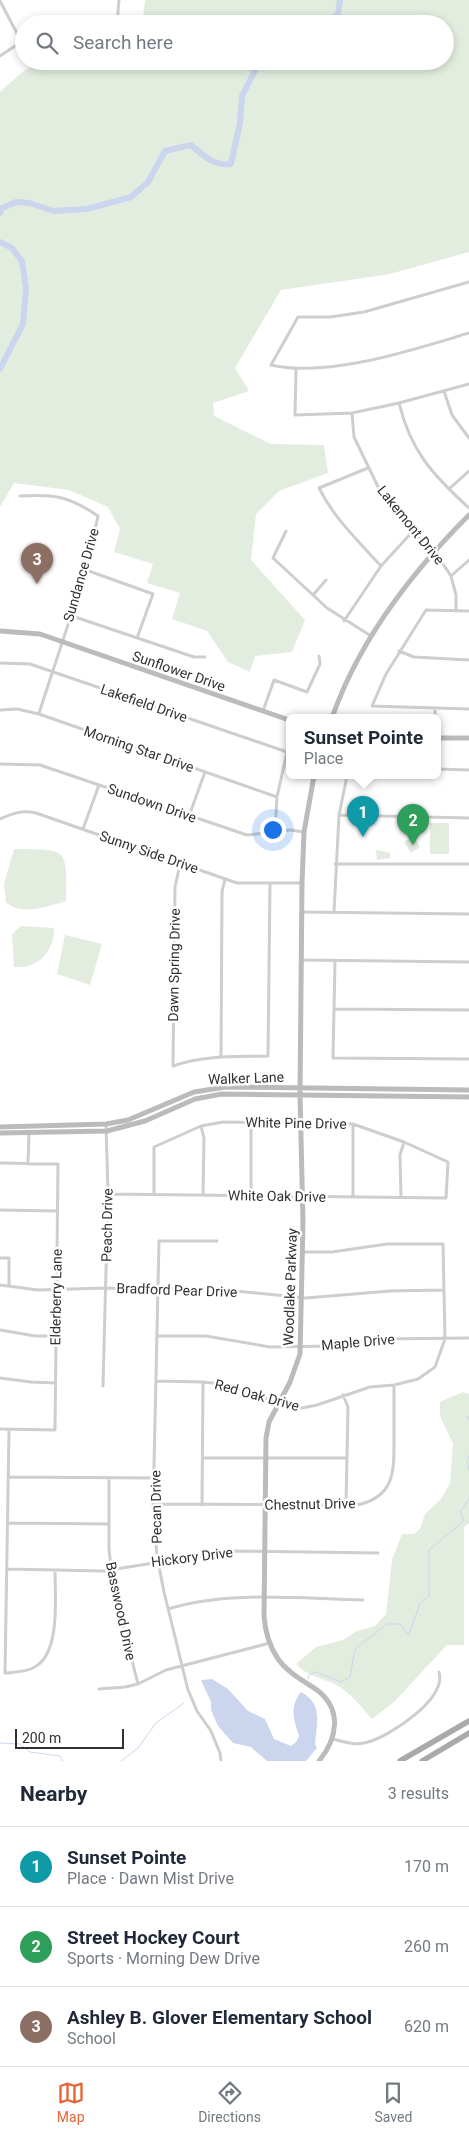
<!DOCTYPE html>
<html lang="en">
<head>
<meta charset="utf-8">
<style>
  :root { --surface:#fff; --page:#f6f6f7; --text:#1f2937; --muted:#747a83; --line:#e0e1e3; --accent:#e56335 }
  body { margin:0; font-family:Roboto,sans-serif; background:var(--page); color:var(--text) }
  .scale { position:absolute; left:15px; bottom:12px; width:109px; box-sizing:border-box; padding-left:5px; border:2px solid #313131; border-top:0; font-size:14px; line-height:18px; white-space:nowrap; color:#313131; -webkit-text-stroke:4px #fff; paint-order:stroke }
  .you { position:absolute; left:272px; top:829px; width:18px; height:18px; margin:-12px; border:4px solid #fff; border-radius:50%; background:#1a73e8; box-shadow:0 0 0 8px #1a73e833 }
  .badge { display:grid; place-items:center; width:32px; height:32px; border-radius:50%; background:var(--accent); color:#fff; font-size:16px; font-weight:700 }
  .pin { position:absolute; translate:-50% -41px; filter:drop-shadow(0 1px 2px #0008) }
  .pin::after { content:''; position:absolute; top:26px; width:18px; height:15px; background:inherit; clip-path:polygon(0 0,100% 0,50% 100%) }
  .popup { position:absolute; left:286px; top:714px; width:155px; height:65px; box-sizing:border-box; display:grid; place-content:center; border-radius:8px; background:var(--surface); filter:drop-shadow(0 1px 4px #0005); font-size:16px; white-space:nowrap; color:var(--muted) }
  .popup b { font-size:19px; color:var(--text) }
  .popup::after { content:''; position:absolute; left:50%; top:100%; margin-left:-10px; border:10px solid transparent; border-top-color:var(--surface) }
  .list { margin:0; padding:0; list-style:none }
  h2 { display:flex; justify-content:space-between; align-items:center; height:65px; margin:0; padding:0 20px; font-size:21px }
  h2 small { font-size:16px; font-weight:400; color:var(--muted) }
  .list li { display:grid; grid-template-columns:32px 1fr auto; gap:15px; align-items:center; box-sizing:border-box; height:80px; padding:0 20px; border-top:1px solid var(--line) }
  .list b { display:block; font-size:19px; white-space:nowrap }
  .list p { margin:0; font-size:16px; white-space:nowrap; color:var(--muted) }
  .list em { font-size:16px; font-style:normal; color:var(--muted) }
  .icon { flex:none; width:28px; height:28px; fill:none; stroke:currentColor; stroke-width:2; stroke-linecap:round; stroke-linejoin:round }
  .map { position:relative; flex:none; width:469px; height:1761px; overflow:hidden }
  .search { position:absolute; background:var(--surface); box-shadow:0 2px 8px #0003; left:15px; right:15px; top:15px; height:55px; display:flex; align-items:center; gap:12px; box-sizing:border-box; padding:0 18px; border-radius:28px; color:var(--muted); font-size:19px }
  .sheet { height:305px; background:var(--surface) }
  nav { display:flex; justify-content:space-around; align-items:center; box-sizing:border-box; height:70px; border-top:1px solid var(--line); background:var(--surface); font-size:14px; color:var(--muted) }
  nav a { display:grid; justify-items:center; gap:2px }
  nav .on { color:var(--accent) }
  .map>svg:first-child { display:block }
  .green { fill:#e2eddf }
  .water { fill:#cbd5ed }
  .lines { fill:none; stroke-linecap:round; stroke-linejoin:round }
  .stream { stroke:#cbd5ed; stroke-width:1 }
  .river { stroke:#cbd5ed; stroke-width:6 }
  .street { stroke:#cecece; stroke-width:3 }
  .secondary { stroke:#bbb; stroke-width:5 }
  .primary { stroke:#a9a9a9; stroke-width:5.5 }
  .labels { text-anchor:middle; stroke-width:5; stroke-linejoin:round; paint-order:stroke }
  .street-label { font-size:14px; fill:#313131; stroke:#fff }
</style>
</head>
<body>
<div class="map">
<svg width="469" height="1761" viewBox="0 0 469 1761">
  <rect width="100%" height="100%" fill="#fff"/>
  <path class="green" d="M145,0h324v252l-79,22 -109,16 -46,78 14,23 -36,12 1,13 57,28 53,1 4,28 -49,18 -23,23 -5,46 54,60 -13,32 -37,4 -5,16 -22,-10 -21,-31 -35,-12 8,-26 -33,-10 6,-19 -39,-12 6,-23 -12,-22 -39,-17 -55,-7 -14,24v-415l21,-19 19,-12h405v-37h-303z
    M430,823h19v31h-19z
    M413,836l7,11 -9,6 -7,-11z
    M14,849c54,1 53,-3 52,52 -19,5 -43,16 -60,1l-2,-18z
    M378,850l12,3v5l-13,2 -1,-9z
    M21,926l33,2c1,23 -17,42 -40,39l-2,-33z
    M65,935l37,9 -12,41 -33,-11z
    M463,1392l6,2v129l-5,4v118h-17l-53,57 -22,17c-11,-12 -22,-28 -38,-35 -14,-7 -27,-8 -38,-20l20,-17 27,-7 14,-9 18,-5 11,-12 6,-54 10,-26h12l6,-5 5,-15 16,-15 9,-16 3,-39 -13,-28v-14z"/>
  <path class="water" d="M212,1679l16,10 20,22 17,8 9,20 17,7 5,-4 3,-6c-5,-16 -10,-29 2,-44 22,12 16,30 14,52l2,4 -11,13h-39l-16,-14 -18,-4 -15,-17 -7,-16v-8l-10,-22z"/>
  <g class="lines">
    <path class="stream" d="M469,1417h-2l2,3
      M469,1456l-2,5 2,9
      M308,1679l1,-4 7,-3 25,10 9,-5 5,-28 32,-25h13l9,11 11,-32 9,-7v-46l35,-29 -4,-9 9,-13
      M0,1743l20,1 10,8 30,4 3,5
      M121,1761l17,-13 18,-25 28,-20"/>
    <path class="river" d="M298,24h4
      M324,24l14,-10 2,-14
      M0,213l2,-5 14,-6 14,1 23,8 34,-2 44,-12 17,-15 17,-31 26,-6c12,10 22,21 40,19l9,-41 2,-27 18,-35
      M0,242l12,6 10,13 4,28 -3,35 -23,45"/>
    <path class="street" d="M0,1l21,40
      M117,24l2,-24
      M0,56l24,-16
      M469,282l-105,30 -34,5h-32l-27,48c58,13 141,-15 198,-32
      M296,369l-1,46 57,-2 47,-10 70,-19
      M444,391l8,24 17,23
      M399,403c12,49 34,72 70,105
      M352,413l2,24 28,58 28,27 3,9 30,33 8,12 5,19v16
      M368,468l-49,20c15,30 39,53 62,78
      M449,489l20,-18
      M20,496c34,-2 49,0 78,20l-12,54 -47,143
      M286,531l-13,27 54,50 44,28
      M86,570l67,24 -16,44
      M451,576l18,-16
      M313,595l13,-15
      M469,611l-43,-1 -40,64 -14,32 97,3
      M72,616l122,41h11
      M344,621l37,-55 32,-35
      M399,651l15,6 55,3
      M0,663l30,1 257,88 -10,45 -2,34
      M0,710l17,-1 22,5 238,83
      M263,711l11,-31 33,12 13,-28 -1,-8
      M435,718v-10
      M0,764l40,1 207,70 43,-5 14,2
      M437,769l32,1
      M339,815l130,3
      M189,816l16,-44
      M0,819c13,-6 22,-9 36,-6l201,70h65
      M83,829l16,-44
      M180,864l-5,23 -2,179c31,-11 63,-9 95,-10l2,-173
      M335,864h134
      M302,912l167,2
      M334,912l5,-97 8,-39
      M301,960l168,2
      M335,961l-2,97 136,1
      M335,1009l134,1
      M221,1057l1,-165 3,-13
      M201,1126l3,12 -1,57
      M0,1163l58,1 -3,266 -55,-1
      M28,1164l1,-32
      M108,1194l338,4 2,-36 -44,-20 -51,-18 -130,-2 -22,4 -47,21v48
      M251,1196v-74
      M353,1197v-73
      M401,1197l-1,-42 4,-13
      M0,1210l57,1
      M217,1241h-58l-6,270 4,45 7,36 24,98 9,21 14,20 9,22 1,8
      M0,1258h9v28
      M0,1285l38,5 68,-2 109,1 91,9 84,-7 53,-1
      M0,1330l35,6h21
      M157,1336h49l64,11 63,-1 47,-7 89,-1
      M0,1378l31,4 24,1
      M156,1381l47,1 19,2 68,22 12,2 15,-3 53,-18 24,-2 24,-6 17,-12 10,-28 -2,-95h-56l-55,8h-30
      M103,1386l5,-192 -2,-70
      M343,1395l5,12 -2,97
      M9,1430l-4,243c11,-1 25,-1 34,-9 21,-17 16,-69 16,-94
      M203,1458h144
      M9,1477l146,1
      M109,1478v71l4,37 25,98
      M154,1504l203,1c38,-8 37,-34 37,-66 0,-18 0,-36 0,-54
      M202,1505l1,-123
      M8,1523l101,1
      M7,1569l96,2 127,-20 148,2
      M168,1609c60,-19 133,-10 195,-9
      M99,1689l26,-2 13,-3 28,-14 104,-27
      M333,1739c12,3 23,7 35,3 22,-6 79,-43 71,-70"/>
    <path class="secondary" d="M0,631l40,3 249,86
      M332,718c27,-78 79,-145 137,-203
      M437,738h32
      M314,776l-10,56 -2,51 -2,212 3,127 -3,132 -10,28 -21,40 -3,16 -2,178c1,15 6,31 14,43 10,14 26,22 39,31 26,20 20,49 2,71
      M0,1127l106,-3 22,-4 66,-28 32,-5 243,3
      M0,1133l107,-2 38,-10 50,-22 27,-5 247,3"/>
    <path class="primary" d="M400,1761l69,-40
      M422,1761l47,-28"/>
  </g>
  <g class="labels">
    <g class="street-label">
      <text transform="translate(411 525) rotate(51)" y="5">Lakemont Drive</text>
      <text transform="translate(81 575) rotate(-74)" y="5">Sundance Drive</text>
      <text transform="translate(179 671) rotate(19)" y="5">Sunflower Drive</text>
      <text transform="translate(144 703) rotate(19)" y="5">Lakefield Drive</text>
      <text transform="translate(139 749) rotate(19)" y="5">Morning Star Drive</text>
      <text transform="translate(152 803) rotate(19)" y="5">Sundown Drive</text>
      <text transform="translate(149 852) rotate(19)" y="5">Sunny Side Drive</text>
      <text transform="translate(174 965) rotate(-89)" y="5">Dawn Spring Drive</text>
      <text transform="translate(246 1078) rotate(-2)" y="5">Walker Lane</text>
      <text transform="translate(296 1123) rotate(1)" y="5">White Pine Drive</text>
      <text transform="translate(277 1196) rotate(1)" y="5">White Oak Drive</text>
      <text transform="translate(107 1225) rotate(-89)" y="5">Peach Drive</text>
      <text transform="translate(290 1287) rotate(-88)" y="5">Woodlake Parkway</text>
      <text transform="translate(177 1290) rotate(2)" y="5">Bradford Pear Drive</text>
      <text transform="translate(56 1297) rotate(-89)" y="5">Elderberry Lane</text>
      <text transform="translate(358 1342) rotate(-5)" y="5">Maple Drive</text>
      <text transform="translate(257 1395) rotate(15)" y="5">Red Oak Drive</text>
      <text transform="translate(310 1504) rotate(-1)" y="5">Chestnut Drive</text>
      <text transform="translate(156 1507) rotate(-91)" y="5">Pecan Drive</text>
      <text transform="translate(192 1557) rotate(-7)" y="5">Hickory Drive</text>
      <text transform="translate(121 1611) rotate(78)" y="5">Basswood Drive</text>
    </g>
  </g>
</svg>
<div class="scale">200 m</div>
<div class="you"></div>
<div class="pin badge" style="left:363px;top:837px;background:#0f9aa8">1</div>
<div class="popup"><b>Sunset Pointe</b>Place</div>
<div class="pin badge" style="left:413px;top:845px;background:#2e9e5b">2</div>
<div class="pin badge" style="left:37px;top:584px;background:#8d6e63">3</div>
<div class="search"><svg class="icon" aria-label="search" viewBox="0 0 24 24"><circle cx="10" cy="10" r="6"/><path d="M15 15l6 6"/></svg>Search here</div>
</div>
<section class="sheet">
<h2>Nearby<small>3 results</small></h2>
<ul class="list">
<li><span class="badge" style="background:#0f9aa8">1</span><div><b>Sunset Pointe</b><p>Place · Dawn Mist Drive</p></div><em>170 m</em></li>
<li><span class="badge" style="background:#2e9e5b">2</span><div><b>Street Hockey Court</b><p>Sports · Morning Dew Drive</p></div><em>260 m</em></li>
<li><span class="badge" style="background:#8d6e63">3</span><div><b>Ashley B. Glover Elementary School</b><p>School</p></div><em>620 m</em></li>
</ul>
</section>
<nav>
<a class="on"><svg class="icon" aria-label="map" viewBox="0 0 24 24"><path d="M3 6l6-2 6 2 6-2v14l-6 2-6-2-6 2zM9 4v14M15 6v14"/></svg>Map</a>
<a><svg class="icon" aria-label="directions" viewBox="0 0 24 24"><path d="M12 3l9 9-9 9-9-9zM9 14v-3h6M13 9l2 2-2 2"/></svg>Directions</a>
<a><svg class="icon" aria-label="saved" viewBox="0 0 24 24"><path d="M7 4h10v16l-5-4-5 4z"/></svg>Saved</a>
</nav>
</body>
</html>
